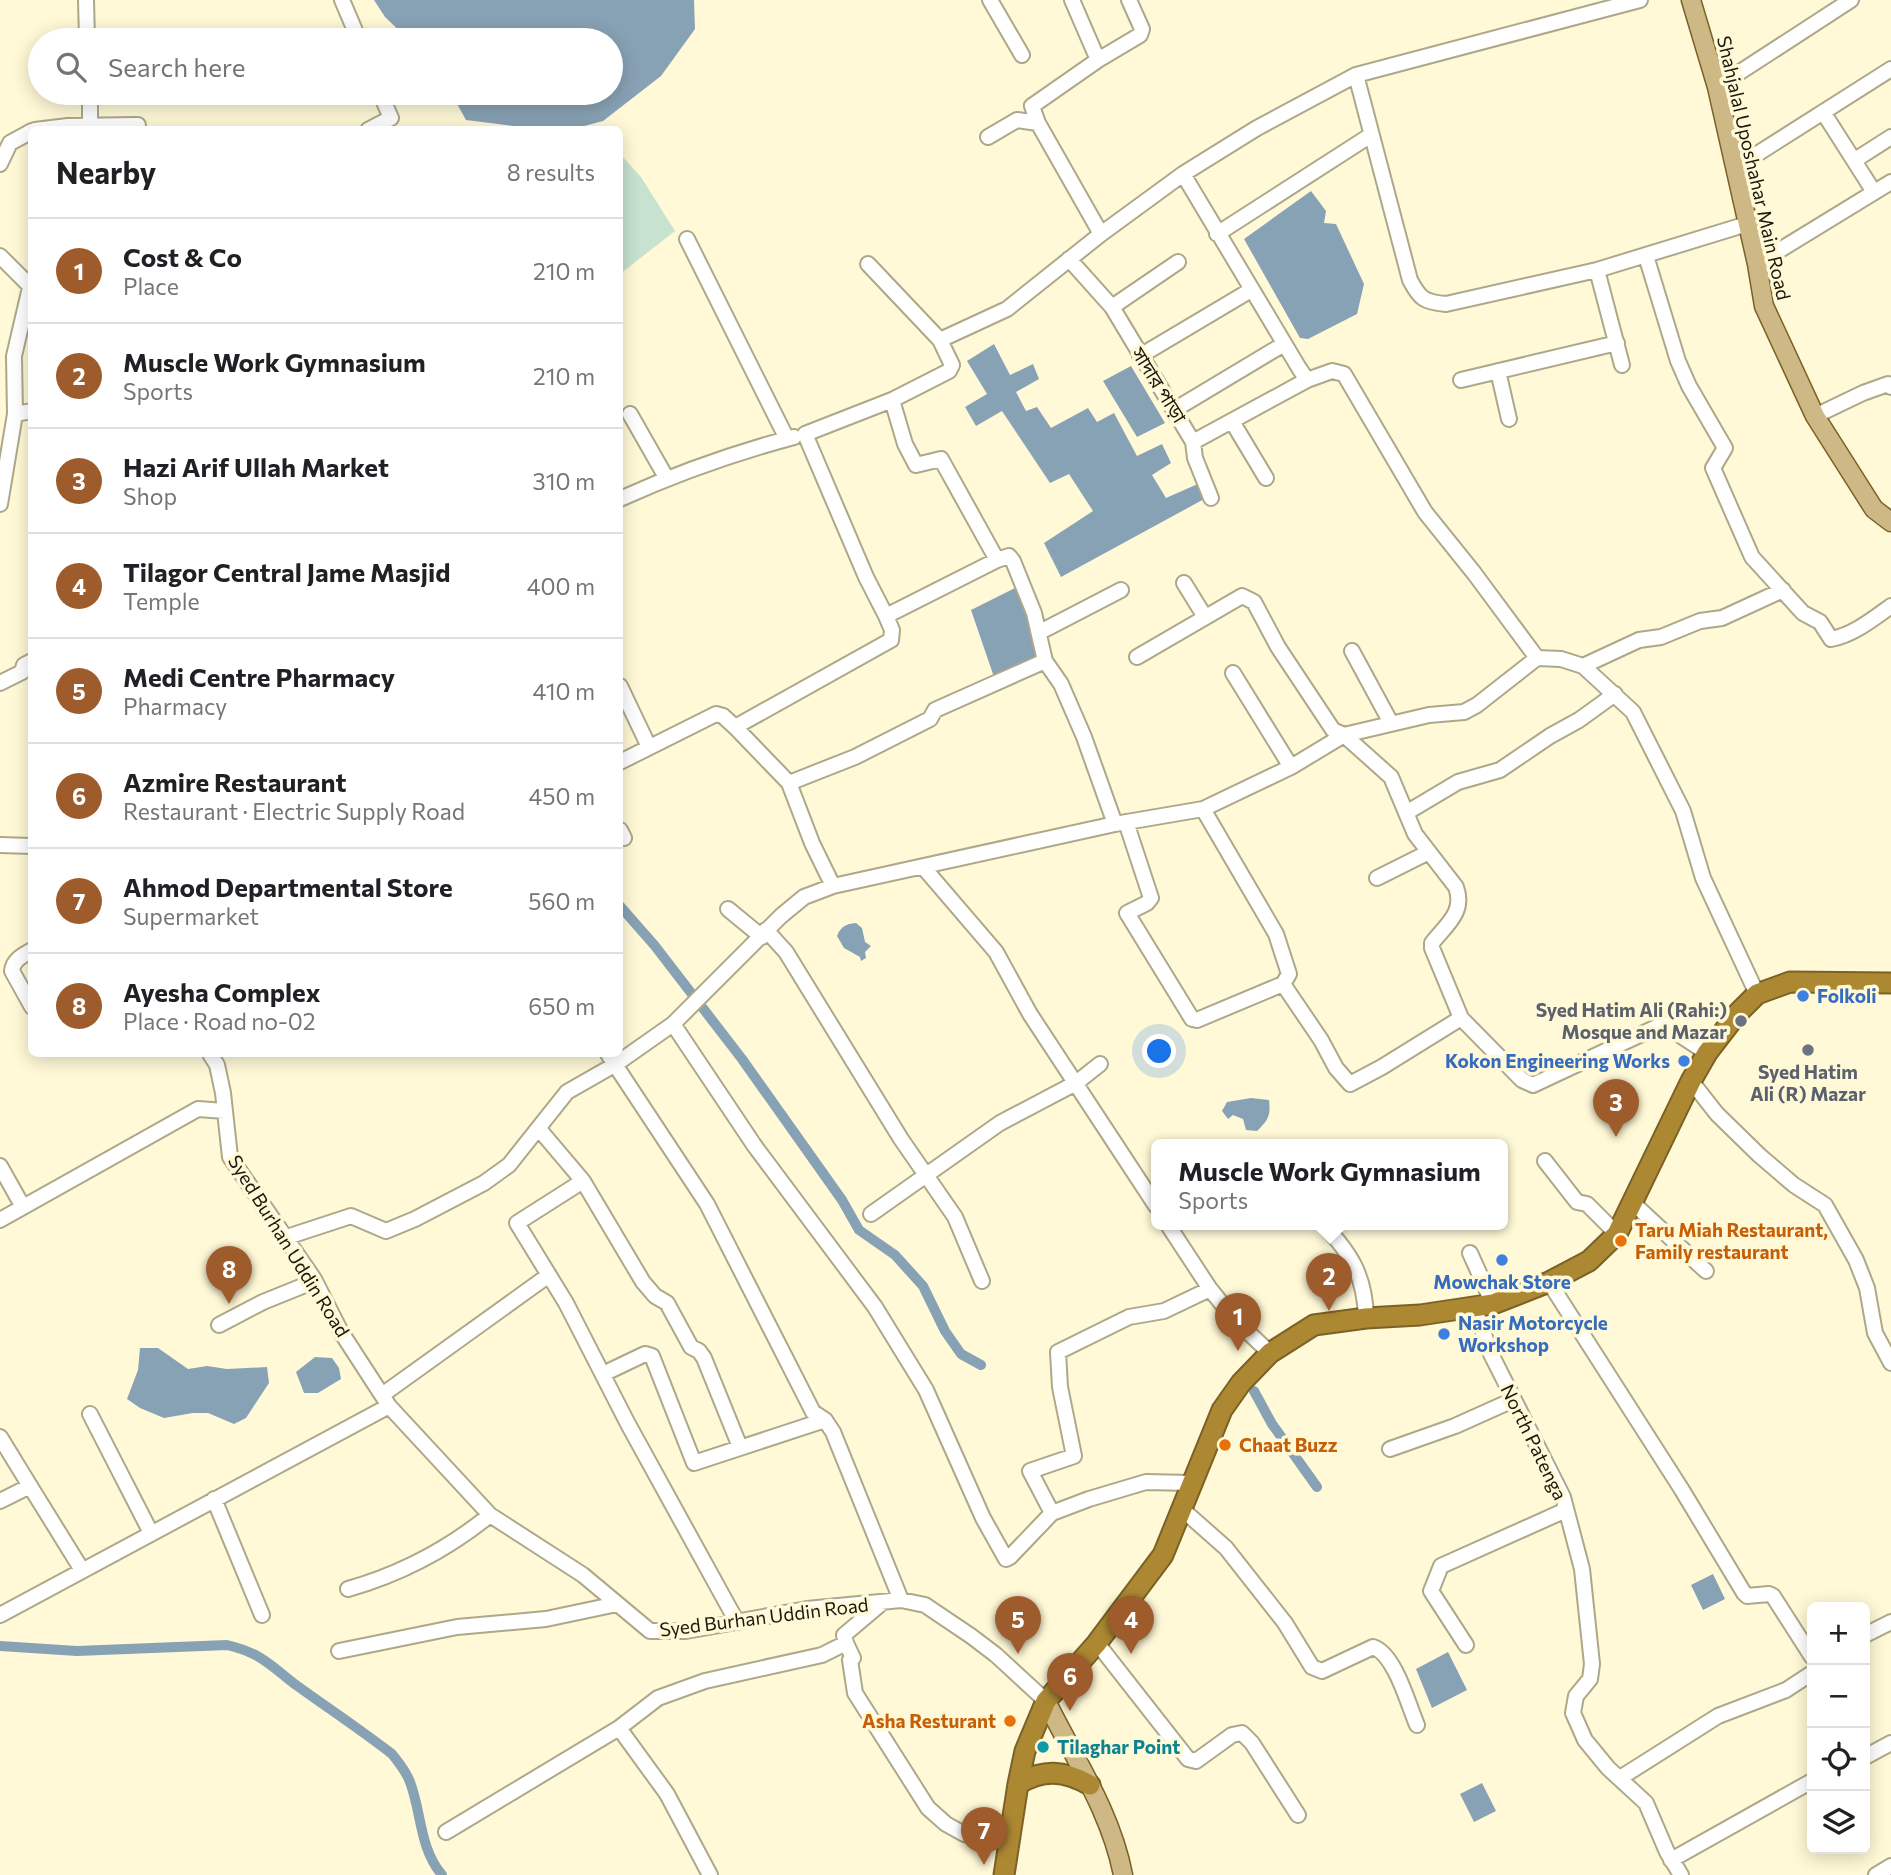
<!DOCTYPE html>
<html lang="en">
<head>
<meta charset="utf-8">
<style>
  :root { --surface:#fff; --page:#f6f6f6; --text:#202124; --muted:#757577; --line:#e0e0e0; --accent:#9e5b2b }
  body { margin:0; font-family:Commissioner,"Noto Sans Bengali",sans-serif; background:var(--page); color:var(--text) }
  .controls { position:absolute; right:21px; bottom:21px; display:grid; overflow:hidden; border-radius:10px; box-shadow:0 4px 18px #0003 }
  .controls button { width:63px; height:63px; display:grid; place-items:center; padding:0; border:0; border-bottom:2px solid var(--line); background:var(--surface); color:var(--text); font:35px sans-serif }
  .you { position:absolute; left:1160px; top:1052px; width:24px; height:24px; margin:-18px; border:5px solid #fff; border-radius:50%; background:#1a73e8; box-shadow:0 0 0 10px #1a73e833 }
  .badge { display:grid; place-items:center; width:46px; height:46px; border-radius:50%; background:var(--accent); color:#fff; font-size:23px; font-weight:700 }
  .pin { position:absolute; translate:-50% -58px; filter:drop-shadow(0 2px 4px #0008) }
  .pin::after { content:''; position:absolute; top:37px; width:24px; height:21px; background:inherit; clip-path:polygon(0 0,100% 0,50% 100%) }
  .popup { position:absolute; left:1151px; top:1139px; width:357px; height:91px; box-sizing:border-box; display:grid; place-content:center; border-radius:10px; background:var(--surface); filter:drop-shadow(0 2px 5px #0005); font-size:23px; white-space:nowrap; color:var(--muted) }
  .popup b { font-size:26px; color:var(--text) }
  .popup::after { content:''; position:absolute; left:50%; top:100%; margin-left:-14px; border:14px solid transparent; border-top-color:var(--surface) }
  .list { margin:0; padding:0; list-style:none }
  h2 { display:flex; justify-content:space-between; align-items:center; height:91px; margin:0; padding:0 28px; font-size:30px }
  h2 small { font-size:23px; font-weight:400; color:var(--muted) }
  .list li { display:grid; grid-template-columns:46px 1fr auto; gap:21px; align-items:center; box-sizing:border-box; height:105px; padding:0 28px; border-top:2px solid var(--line) }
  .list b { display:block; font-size:26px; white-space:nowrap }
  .list p { margin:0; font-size:23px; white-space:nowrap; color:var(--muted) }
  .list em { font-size:23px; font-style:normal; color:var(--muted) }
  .icon { flex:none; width:38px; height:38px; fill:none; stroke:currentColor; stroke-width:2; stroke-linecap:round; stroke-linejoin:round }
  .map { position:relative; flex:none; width:1891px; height:1875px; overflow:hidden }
  .search { position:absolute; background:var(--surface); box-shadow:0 4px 18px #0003; left:28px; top:28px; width:595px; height:77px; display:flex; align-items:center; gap:18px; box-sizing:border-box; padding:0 24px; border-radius:38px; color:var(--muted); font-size:26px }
  .panel { position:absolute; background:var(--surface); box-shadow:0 4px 18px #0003; left:28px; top:126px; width:595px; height:931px; border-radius:10px }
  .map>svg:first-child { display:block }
  .green { fill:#c7e2cf }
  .water { fill:#88a2b5 }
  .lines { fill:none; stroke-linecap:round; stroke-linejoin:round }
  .canal { stroke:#88a2b5; stroke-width:10 }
  .minor-casing { stroke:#ada889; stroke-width:18 }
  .major-casing { stroke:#7a6126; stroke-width:21 }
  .highway-casing { stroke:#7a6126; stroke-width:23 }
  .minor { stroke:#fff; stroke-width:14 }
  .major { stroke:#ceb885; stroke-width:18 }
  .highway { stroke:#ad8833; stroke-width:19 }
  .shop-dot { fill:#3f7fe0; stroke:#fff9d7; stroke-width:2.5 }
  .worship-dot { fill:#6b7280; stroke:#fff9d7; stroke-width:2.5 }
  .food-dot { fill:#e8710a; stroke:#fff9d7; stroke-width:2.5 }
  .culture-dot { fill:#0f9aa8; stroke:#fff9d7; stroke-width:2.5 }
  .labels { text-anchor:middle; stroke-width:7; stroke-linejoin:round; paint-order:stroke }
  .street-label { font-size:19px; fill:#1b190d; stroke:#fff9d7 }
  .shop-label { font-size:19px; font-weight:bold; fill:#366cbe; stroke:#fff9d7; text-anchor:start }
  .worship-label { font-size:19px; font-weight:bold; fill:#5b616d; stroke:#fff9d7; text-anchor:end }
  .food-label { font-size:19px; font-weight:bold; fill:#c56008; stroke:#fff9d7; text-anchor:start }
  .culture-label { font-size:19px; font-weight:bold; fill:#0d838f; stroke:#fff9d7; text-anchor:start }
</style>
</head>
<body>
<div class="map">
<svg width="1891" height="1875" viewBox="0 0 1891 1875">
  <rect width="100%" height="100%" fill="#fff9d7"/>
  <path class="green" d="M620,154l21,23 34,54 -55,43z"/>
  <path class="water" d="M374,0h320l1,29 -34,47 -58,45 -30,8 -27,1 -80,-10 -15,-27h160v-53h-202l-24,-23z
    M1311,191l15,20 -2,12 12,1 28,60 -7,30 -49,25 -8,-1 -56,-99z
    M994,344l16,31 23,-11 6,15 -23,13 10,19 11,-4 14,21 37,-20 9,14 17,-9 23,43 25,-12 9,19 -19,12 14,23 34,-15 6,15 -145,79 -17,-34 49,-32 -24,-37 -19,9 -48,-72 -26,15 -11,-19 22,-13 -20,-33z
    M1131,366l34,57 -28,14 -34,-56z
    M1019,586l18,70 -43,21 -23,-67z
    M856,923l6,5 3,14 6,4 -6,6 1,6 -5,3 -1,-4 -16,-9 -7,-12c4,-10 9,-12 19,-13z
    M1251,1098l18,2c2,16 -1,20 -12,31l-11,-1 -3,-11 -10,-4 -5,4 -6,-8 5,-9z
    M140,1348h18l30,21 19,-3 20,3 40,-2 2,16 -23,35 -12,6 -26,-11h-15l-29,5 -24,-10 -13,-9 11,-29z
    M315,1357l17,1 7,10 2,11 -23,14h-14l-8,-21z
    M1713,1574l12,25 -22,11 -12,-25z
    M1448,1652l19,38 -35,18 -16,-39z
    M1482,1783l14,28 -22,11 -14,-28z"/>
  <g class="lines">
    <path class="canal" d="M620,906l35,40 87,113 100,141 17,30 36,25 28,31 22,45 16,23 20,11
      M1254,1391l18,33 45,63
      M0,1646l77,5 150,-6c34,8 43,20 69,40 32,23 65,45 96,69 7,9 14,17 18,28 12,32 9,65 32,93"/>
    <defs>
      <path id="minor" d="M86,0l1,40
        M342,0l17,40
        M990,0l32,55
        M1072,0l26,60
        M1356,75l54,205c10,19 14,22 36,24l151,-34 150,-46
        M1717,87l134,-87
        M1823,112l51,80
        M35,130l33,-4 70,-1
        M90,130v-37
        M368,130l23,-12 -11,-25
        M988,137l29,-17 21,3
        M1855,160l36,-23
        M0,164l10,-21 22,-12
        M1735,168l156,-99
        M1183,174l116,194 8,12 25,-9 12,3 81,138 49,61 63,85 24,1 22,7 50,46 50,99 20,67 54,116
        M1101,234l-63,-111 -6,-17 66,-46 42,-25 2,-6 -13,-29
        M1217,234l154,-99
        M687,239l100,200
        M0,256l29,29
        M1646,256l32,105 11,25 36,62 -12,20 39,89 51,56 17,9 11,17c22,-4 42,-20 60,-33
        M1069,259l43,48 81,135 114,-62
        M868,264l72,76
        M1757,264l134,-82
        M1597,270l25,95
        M1112,307l66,-45
        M1140,356l111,-66
        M1498,371l11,48
        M1461,380l156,-37
        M892,400l13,44 11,21 25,-6 56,101
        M1174,410l110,-66
        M15,414l17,-3
        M630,414l37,65
        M1815,416l48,-23 25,-9 3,3
        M1233,423l33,55
        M1193,442l2,16 16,40
        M620,499c55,-25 114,-46 174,-62
        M0,504l15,-90 -1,-58 18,-77
        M1184,583l21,34
        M1040,632l81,-42
        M1352,651l39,72
        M1137,657l105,-61 12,6 24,45 55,83 11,5 47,42 24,57 41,53c9,25 -9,37 -24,56v5l29,70
        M1583,666l56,-26 22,-3 39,-16 22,-3 61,-28
        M1233,673l58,94
        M0,683l22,-11 2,-7 8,-4
        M620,686l29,61
        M735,727l54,56 66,-26 75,-38 5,-9 110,-49
        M620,762l96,-48 7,2 12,11 156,-87 1,-10 -6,-14
        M789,783l23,60 21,43
        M1203,809l73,125 13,40 -6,10 38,56 15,28 14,16 32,-17 79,-49 61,62 11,5 130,-61 44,29
        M1406,813l52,-31 42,-12 50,-34 29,-16 36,-26
        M1126,822l25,76 -4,5 -20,10 65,106 5,1 86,-36
        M1115,824l-31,-87 -23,-53 -16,-23 -11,-48 -21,-52 -4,-5 -12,4 -111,56 -20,-39 -61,-143 87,-34 57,-29 3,-6 -12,-25 67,-31 94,-75 82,-60 74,-46 99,-53 284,-75
        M620,830l4,8
        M0,845l32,1
        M924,868l72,84 34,62 126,192
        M1377,878l52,-26
        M728,909l34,28
        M766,930l20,22 115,187 54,78 27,64
        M32,950c-10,6 -19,10 -20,21l20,36
        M673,1024l81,121 121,162 51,83 57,128 23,41 4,-2 42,-44 37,-14 57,-17 45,1
        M210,1054l7,11 6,28 7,64 84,122 27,53 48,74 101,109 93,60 67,56h36l121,-22 94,-9 24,5 46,31 25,19 50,46
        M608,1054l99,150 106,208 12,8 8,12 68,168
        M1691,1081l26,33 42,41 35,30 31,20 31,55 11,28 8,45 16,30
        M539,1129l44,52 -66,42 49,80 62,121 109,198
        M1545,1161l32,41 10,2 30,30
        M0,1166l23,41
        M583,1181l60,101 12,14 12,7 24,44 8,4 5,7 36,89
        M1633,1203l73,68
        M871,1214l129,-91 76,-40 24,-19
        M0,1220l198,-111 27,2
        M1168,1225l42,64 25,31 35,33
        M1324,1225c28,30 41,52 42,93
        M284,1238l67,-22 35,15 29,-12 69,-36 25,-18 58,-73 49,-28 57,-40 108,-108 23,-19 29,-11 282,-62 88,-15 88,-42 53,-32 85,-20 35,-3 13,-7 60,-47
        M1470,1253l23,51
        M1549,1282l133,208 62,103 3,3 22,-2 4,2 39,61
        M1474,1307l17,47 72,143 19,72 10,95 -2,15 -14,17 -3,17 12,27 23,28 38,35 21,49 14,23
        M219,1325l44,-23 52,-21
        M603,1374l42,-20 7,2 42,107 131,-43
        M382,1395l167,-120
        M90,1414l61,119
        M0,1437l30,49
        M1390,1449l65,-23 58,-26
        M214,1499l48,116
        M0,1501l30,-15 52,84
        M1183,1510l43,38 59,75 27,44 10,4 51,-24c22,7 35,57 44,78
        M1052,1513l-22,-42 44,-15 -14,-69 -2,-35 71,-35 35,-6 46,-22
        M348,1589c53,-15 100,-40 142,-74
        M0,1615l389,-209
        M1865,1635l26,-13
        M846,1643l7,15 -3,2 5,33 73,115 18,16 18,10 45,9
        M1097,1643l91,116 8,2 36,-26 10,-2 10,10 46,72
        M1466,1645l-35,-54 10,-25 125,-56
        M339,1651l118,-24 89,-8 71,-15
        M619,1728l48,66 43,81
        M1865,1757l26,-14
        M1620,1778l98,-62 68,-26 26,-17
        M446,1832l173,-104 39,-30 47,-17 117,-26 24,-12 -2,-8 39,-33
        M1671,1860l141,-79
        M1876,1875l15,-9"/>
      <path id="major" d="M1691,0l26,87 40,177 7,42 51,110 59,93 17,13
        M1046,1701c28,57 65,111 77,174"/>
      <path id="highway" d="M1018,1784c25,-15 46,-14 72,1
        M1004,1875l14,-91 7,-33 21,-50 51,-58 66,-88 59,-145 19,-27 29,-30 44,-28 52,-7 54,-3 73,-11 56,-22 40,-21 28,-27 74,-153 16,-28 30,-39 20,-20 33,-12 101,1"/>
    </defs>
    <use href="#minor" class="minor-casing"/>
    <use href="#major" class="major-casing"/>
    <use href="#highway" class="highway-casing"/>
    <use href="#minor" class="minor"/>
    <use href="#major" class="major"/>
    <use href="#highway" class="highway"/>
  </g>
  <g class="shop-dot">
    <circle cx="1803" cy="996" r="7"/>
    <circle cx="1684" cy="1061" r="7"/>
    <circle cx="1502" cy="1260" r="7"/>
    <circle cx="1444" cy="1334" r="7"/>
  </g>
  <g class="worship-dot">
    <circle cx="1741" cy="1021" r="7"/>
    <circle cx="1808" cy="1050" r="7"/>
  </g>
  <g class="food-dot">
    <circle cx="1621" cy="1241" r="7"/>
    <circle cx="1225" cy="1445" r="7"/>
    <circle cx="1010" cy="1721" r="7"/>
  </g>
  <circle class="culture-dot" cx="1043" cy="1747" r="7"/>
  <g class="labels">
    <g class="street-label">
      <text transform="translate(1754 168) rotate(77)" y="7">Shahjalal Uposhahar Main Road</text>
      <text transform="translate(1159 385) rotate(58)" y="7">সাদার পাড়া</text>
      <text transform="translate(289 1246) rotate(58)" y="7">Syed Burhan Uddin Road</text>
      <text transform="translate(1534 1442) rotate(64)" y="7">North Patenga</text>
      <text transform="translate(764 1617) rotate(-7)" y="7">Syed Burhan Uddin Road</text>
    </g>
    <g class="shop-label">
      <text x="1817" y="1003">Folkoli</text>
      <text x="1670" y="1068" text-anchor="end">Kokon Engineering Works</text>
      <text x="1502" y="1289" text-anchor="middle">Mowchak Store</text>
      <text x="1458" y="1330">Nasir Motorcycle<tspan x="1458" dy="22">Workshop</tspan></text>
    </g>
    <g class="worship-label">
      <text x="1727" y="1017">Syed Hatim Ali (Rahi:)<tspan x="1727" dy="22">Mosque and Mazar</tspan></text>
      <text x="1808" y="1079" text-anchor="middle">Syed Hatim<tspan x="1808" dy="22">Ali (R) Mazar</tspan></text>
    </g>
    <g class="food-label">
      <text x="1635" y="1237">Taru Miah Restaurant,<tspan x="1635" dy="22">Family restaurant</tspan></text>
      <text x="1239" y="1452">Chaat Buzz</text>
      <text x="996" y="1728" text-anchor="end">Asha Resturant</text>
    </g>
    <g class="culture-label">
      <text x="1057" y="1754">Tilaghar Point</text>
    </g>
  </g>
</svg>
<div class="controls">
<button>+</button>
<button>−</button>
<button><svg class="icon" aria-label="locate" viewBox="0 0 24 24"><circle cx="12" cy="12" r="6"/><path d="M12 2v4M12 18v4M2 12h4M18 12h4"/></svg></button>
<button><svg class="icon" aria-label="layers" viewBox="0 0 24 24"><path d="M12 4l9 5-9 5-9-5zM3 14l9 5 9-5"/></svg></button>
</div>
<div class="you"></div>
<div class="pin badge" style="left:1238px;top:1351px">1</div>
<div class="pin badge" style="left:1329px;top:1311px">2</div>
<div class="popup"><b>Muscle Work Gymnasium</b>Sports</div>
<div class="pin badge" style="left:1616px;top:1137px">3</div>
<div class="pin badge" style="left:1131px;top:1654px">4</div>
<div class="pin badge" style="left:1018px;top:1654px">5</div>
<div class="pin badge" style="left:1070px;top:1711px">6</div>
<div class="pin badge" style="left:984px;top:1865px">7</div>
<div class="pin badge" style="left:229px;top:1304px">8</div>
<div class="search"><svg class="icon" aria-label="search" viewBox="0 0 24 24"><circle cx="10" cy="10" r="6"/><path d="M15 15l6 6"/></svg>Search here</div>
<section class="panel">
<h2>Nearby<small>8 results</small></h2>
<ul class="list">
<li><span class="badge">1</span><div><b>Cost &amp; Co</b><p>Place</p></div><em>210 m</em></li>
<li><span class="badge">2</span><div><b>Muscle Work Gymnasium</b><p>Sports</p></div><em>210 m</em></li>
<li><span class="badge">3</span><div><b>Hazi Arif Ullah Market</b><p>Shop</p></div><em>310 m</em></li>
<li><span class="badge">4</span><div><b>Tilagor Central Jame Masjid</b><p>Temple</p></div><em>400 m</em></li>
<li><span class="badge">5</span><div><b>Medi Centre Pharmacy</b><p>Pharmacy</p></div><em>410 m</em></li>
<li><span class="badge">6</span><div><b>Azmire Restaurant</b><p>Restaurant · Electric Supply Road</p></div><em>450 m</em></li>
<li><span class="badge">7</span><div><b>Ahmod Departmental Store</b><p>Supermarket</p></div><em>560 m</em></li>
<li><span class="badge">8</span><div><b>Ayesha Complex</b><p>Place · Road no-02</p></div><em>650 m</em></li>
</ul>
</section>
</div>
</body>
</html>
